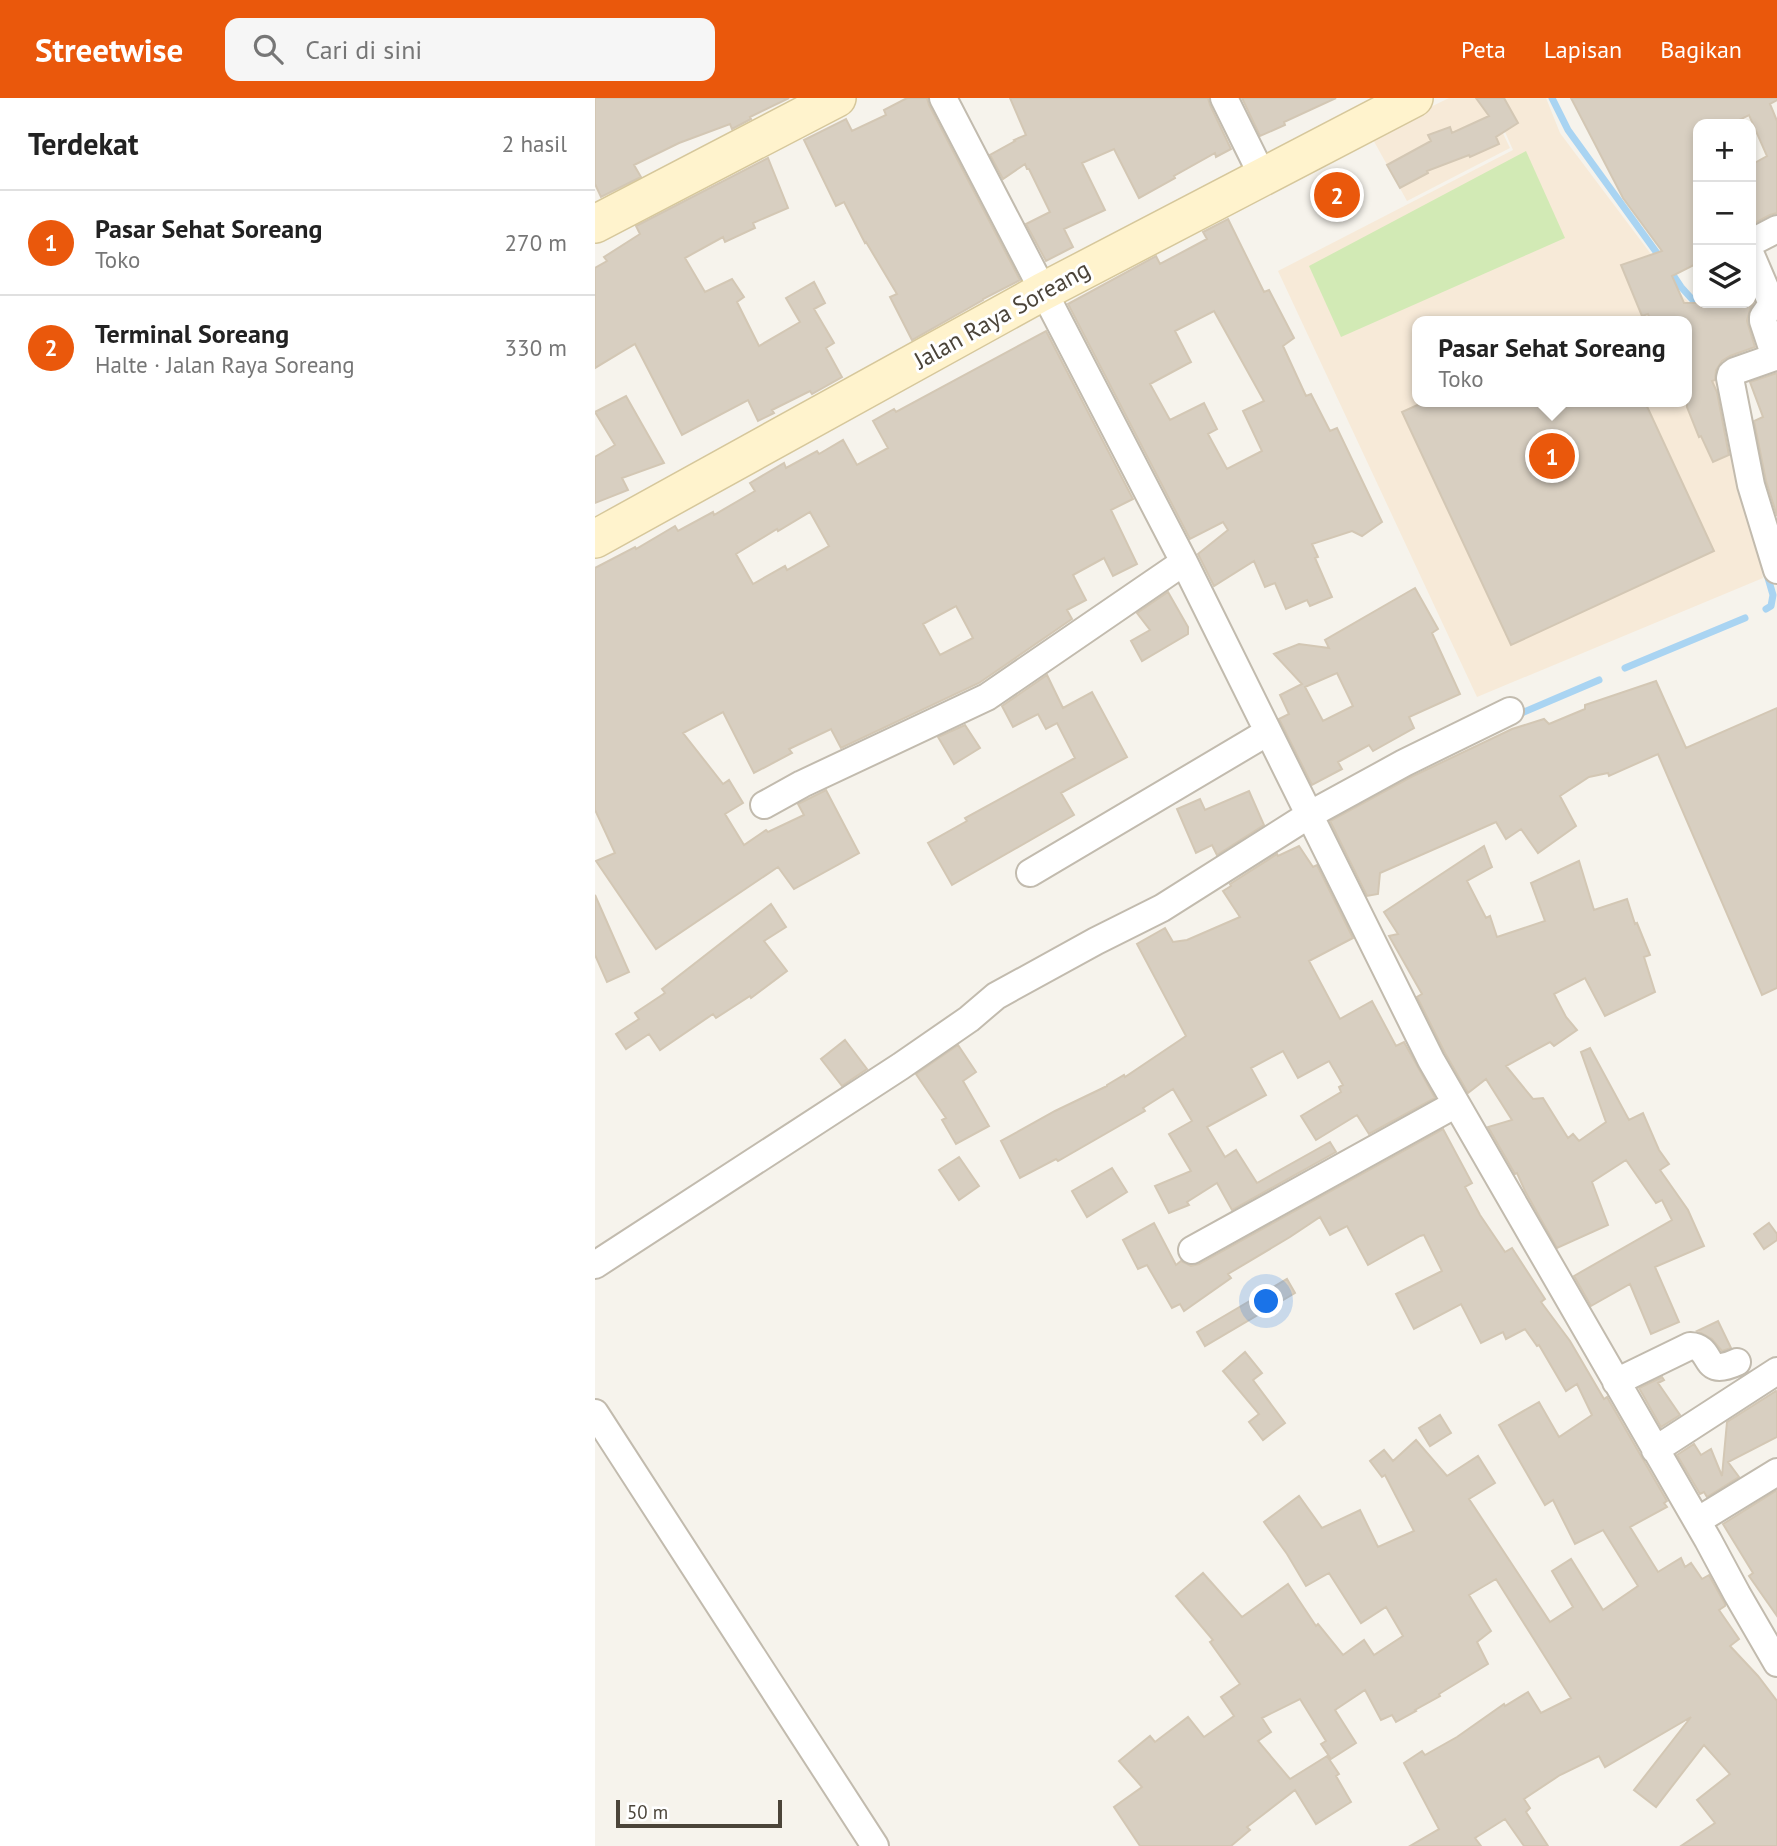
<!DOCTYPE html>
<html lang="id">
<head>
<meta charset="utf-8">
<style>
  :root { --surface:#fff; --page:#f6f6f6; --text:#222; --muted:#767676; --line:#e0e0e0; --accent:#ea580c }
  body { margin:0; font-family:"PT Sans",sans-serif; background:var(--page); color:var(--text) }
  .controls { position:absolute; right:21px; top:21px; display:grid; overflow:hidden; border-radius:14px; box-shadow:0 4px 10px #0003 }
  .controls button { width:63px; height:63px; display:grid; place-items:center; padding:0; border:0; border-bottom:2px solid var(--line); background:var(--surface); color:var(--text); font:35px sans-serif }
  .scale { position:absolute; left:21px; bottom:18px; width:166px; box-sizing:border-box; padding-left:7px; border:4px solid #4b4439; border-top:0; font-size:19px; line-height:24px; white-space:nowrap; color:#4b4439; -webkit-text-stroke:5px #fff; paint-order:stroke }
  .you { position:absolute; left:672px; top:1204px; width:24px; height:24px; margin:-18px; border:5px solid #fff; border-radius:50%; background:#1a73e8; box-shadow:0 0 0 10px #1a73e833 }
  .badge { display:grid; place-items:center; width:46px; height:46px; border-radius:50%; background:var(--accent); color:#fff; font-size:23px; font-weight:700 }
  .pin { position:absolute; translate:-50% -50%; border:4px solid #fff; box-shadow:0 2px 7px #0006 }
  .popup { position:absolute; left:817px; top:218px; width:280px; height:91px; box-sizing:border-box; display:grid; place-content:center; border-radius:14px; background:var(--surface); filter:drop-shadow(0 2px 5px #0005); font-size:23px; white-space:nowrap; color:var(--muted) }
  .popup b { font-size:26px; color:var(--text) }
  .popup::after { content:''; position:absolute; left:50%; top:100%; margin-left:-14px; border:14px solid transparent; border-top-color:var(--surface) }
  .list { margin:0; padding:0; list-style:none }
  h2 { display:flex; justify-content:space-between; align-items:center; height:91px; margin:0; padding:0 28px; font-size:30px }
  h2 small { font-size:23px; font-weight:400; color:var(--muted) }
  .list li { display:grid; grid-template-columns:46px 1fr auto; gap:21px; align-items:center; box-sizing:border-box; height:105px; padding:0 28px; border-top:2px solid var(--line) }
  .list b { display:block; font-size:26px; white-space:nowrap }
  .list p { margin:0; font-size:23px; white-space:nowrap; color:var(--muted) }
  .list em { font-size:23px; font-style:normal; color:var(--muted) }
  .icon { flex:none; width:38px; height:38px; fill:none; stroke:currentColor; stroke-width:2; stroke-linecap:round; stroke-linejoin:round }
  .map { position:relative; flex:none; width:1182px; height:1748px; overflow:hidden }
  header { display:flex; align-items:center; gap:42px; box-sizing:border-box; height:98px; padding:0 35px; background:var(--accent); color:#fff }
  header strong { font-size:33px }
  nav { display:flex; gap:38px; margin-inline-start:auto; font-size:24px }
  .search { width:490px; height:63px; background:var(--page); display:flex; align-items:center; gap:18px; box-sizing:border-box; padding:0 24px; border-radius:14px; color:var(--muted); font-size:26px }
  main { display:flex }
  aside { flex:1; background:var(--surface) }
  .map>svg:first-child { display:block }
  .commercial { fill:#f7ead8; fill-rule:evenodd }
  .green { fill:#d2eab5 }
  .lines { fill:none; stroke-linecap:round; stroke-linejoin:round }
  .stream { stroke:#a9d4f2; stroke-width:7 }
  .building { fill:#d8cfc1; stroke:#d3c7b4; stroke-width:2; fill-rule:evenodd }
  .street-casing { stroke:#c2bbae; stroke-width:30 }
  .secondary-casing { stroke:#d6c79b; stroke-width:40 }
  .street { stroke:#fff; stroke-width:26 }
  .secondary { stroke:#fff3cd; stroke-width:37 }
  .labels { text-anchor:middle; stroke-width:6; stroke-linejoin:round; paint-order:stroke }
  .street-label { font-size:24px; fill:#4b4439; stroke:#fff }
</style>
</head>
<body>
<header>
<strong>Streetwise</strong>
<div class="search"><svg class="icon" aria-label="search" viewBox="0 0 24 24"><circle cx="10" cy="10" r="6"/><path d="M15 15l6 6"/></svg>Cari di sini</div>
<nav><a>Peta</a><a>Lapisan</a><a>Bagikan</a></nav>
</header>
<main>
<aside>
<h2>Terdekat<small>2 hasil</small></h2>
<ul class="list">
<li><span class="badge">1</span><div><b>Pasar Sehat Soreang</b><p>Toko</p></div><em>270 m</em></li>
<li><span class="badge">2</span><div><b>Terminal Soreang</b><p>Halte · Jalan Raya Soreang</p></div><em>330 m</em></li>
</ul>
</aside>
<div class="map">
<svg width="1182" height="1748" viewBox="0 0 1182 1748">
  <rect width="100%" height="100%" fill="#f6f3ec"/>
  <path class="commercial" d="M854,0h37l24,50 -103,53 -36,-65z
    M895,0h56l14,35 124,165 19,17 14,19 46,244 -286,119 -199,-426 235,-121zM822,223h270v81h-270z"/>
  <path class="green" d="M931,53l39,87 -224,99 -32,-71z"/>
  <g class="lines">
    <path class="stream" d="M957,0l16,32 94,130
      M1074,171l12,18 20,22
      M1171,511l5,-3 2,-11 -7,-24
      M1030,570l120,-50
      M922,617l82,-35"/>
  </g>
  <path class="building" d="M0,0h194l-39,19 1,2 -19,10 -2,-5 -51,19 -45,22 7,12 -40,20 -6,-13z
    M312,0h20l2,7 91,175 -37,19v1l-71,40 -22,-43 7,-3 -31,-52 -1,1 -21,-41 -8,4 -32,-66 42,-21 6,12 34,-16 -2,-5z
    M415,0h198l2,7 21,44 -15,8 -1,-4 -41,23 1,2 -36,20 -25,-49 -32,14 23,47 -41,19 9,18 -27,14 -20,-37 24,-12 -21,-43h-2l-2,-5 -22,15 -13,-24 25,-14 -1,-1 12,-5z
    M647,0h94l-52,24 1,3 -25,11z
    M881,0h28l14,25 -22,14 3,7 -29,13 -1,-2 -42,16 1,2 -28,15 -13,-23 44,-24 -3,-6 22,-8 2,6 37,-17z
    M976,0h206v2l-7,4 7,17v92l-7,2 -19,10v-60l16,-9 -18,-41 -18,9h-33v139l-26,13 12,27h67v-9l3,8 -4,7 -3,12 8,26 -25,9 -8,5 -6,9 -1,10 -3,1 5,11 12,63 -16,7 -12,-26 -2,1 -12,-30v-86h-36l-3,-7 -6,2 -21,-51 41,-14 -39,-53z
    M173,60l20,50 -35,15 2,5 -30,14 -2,-5 -38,21 20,34 27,-13 12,18 -7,5 22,44 41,-24 -14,-24 28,-16 11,21 -11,6 20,34 -8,5 16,29 -30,17 -2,-3 -38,19 2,3 -16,8 -10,-21 -66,35 -47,-91 -40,24v-100l12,-7 -3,-4 36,-23 -4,-8z
    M633,121l36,73 5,-2 25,48 -11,8 23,50 5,-2 19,37 7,-3 45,94 -20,14 -10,-5 -40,13 6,13 -3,1 17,39 -22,9 -3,-6 -21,9 -11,-26 -10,4 -11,-26 -40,25 -16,-32 30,-24 -5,-8 -33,17 -122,-235 88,-48 4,8 47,-25 -4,-7zM619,213l50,90 -21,10 19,40 -35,18 -19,-35 9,-5 -13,-26 -34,17 -20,-36 41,-22 -16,-31z
    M451,233l87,168 -22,11 26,54 -24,12 -9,-18 -31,17 13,25 -19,10 5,9 -93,64 -138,65 -10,-19 -42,20 3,4 -38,20 -31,-61 -40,21 40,51 6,-4 14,23 -18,11 19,31 22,-15 2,2 36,-17 -6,-11 28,-14 33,63 -65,36 -16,-22 -122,82 -60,-88 19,-8 -20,-43v-242l40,-21 1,2 39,-23 3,5 35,-19 1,3 41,-24 -5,-8 34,-20 2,5 31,-17 2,3 24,-14 14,25 31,-17 -15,-27 21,-12 2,3zM215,414l19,34 -42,24 -2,-4 -32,18 -17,-30 41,-25 1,2zM361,508l17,32 -33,17 -17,-31z
    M1182,275v143l-11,-35 -12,-60 9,-4 -13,-35z
    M31,298l38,67 -42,15 6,12 -33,13v-46l20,-12 -20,-33z
    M829,304h221l69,149 -203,94 -109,-233z
    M820,490l23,41 -6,4 28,61 -51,23 5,11 -41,23 -4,-6 -31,17 4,7 -30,16 -33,-66 10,-5 -9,-19 22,-11 -28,-30 25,-10 30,4 -4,-8zM742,575l16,33 -30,15 -18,-34z
    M573,494l20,35v7l-46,27 -11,-20 19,-11 -13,-17z
    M452,577l16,33 29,-16 35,65 -66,36 13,22 -122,70 -24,-42 39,-22 -2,-3 110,-60 -18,-35 -11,6 -8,-15 -25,13 -11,-21z
    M1061,583l30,67 91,-40v280l-15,7 -104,-241 -49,22 -1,-3 -19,4 -29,19 16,30 -38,27 -17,-24 -15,10 -10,-17 -116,51 -2,21 -11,2 -37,-75 81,-44 101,-48 32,-10 5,5 36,-15v-4z
    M370,627l15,23 -26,16 -16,-27z
    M654,693l15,34 -47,30 -5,-10 -16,8 -19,-44 23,-10 5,11z
    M704,748l14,21 4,-2 36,73 -44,23 31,58 32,-18 24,45 8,-4 31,56 -66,36 -12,-19 -41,25 -15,-24 40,-24 -2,-5 4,-2 -14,-24 -31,17 -15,-27 -32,17 15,27 -59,32 18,30 11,-7 21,33 73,-41 6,10 -104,58 -15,-27 -30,19 2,3 -20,8 -14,-27 36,-15 -22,-37 23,-13 -19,-32 -30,19 2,3 -87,50 -2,-2 -36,19 -19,-37 54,-30 52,-25v-1l17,-10 1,2 61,-41 -49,-92 28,-16 8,14 14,-2 53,-23 -17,-26 8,-5 -1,-2 47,-30 1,2z
    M889,748l8,21 -25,14 19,37 4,-2 7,21 48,-16 -14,-38 48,-22 15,49 33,-11 8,25 2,-1 13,32 -6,2 11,35 -50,24 -20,-38 -31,16 12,23 11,13 -23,16 -4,-4 -44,24 27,33 10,-1 25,40 5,-4 6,7 27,-19 -25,-70 9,-4 39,72 14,-7 16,37 10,14 -9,6 28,40 16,36 -49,21 24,55 -28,12 -21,-50 -39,22 -17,-30 98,-56 -10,-20 -6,3 -30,-43 -34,22 16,43 -51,23 -32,-57 -8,-18 -2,1 -27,-47 24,-7 -26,-41 -18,14 -23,-40 -28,-56 5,-3 -33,-58 9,-2 -14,-22z
    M0,797l34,77 -22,10 -12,-27z
    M176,806l15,23 -22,14 23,30 -36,27 -1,-2 -34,22 -3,-4 -53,36 -11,-16 -23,15 -10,-15 23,-15 -4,-6 30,-20 -3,-4z
    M250,942l22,29 -25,17 -21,-27z
    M363,947l18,27 -13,9 26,45 -33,18 -14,-24 4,-2 -30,-44z
    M848,1031l29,54 -7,4 15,28 25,37 7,-4 33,51 -4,3 29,39 34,58 3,-2 60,104 -3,2 3,4 -37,20 28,45 23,-14 4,9 6,-4 11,16 7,-4 16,29v2l-6,4 20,29 -9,7 28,30 19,25v145h-96l34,-23 -18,-23 33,-26 -26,-29 -48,62 -22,-17 57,-73 -86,50 -6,-11 -39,19 -36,24 6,9 -4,4 22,34h-24l-19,-27 -30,19 6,8h-71l29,-17 -35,-66 18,-12 3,4 32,-18 47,-33 1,2 23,-14 13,21 30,-15 -75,-119 -27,16 22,36 -14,11 11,22 -49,30 1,2 -25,14 1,1 -20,11 -4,-7 -11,5 -16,-30 -30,20 21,33 -25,16 -10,-15 5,-3 -26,-42 -38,19 9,14 -13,9 32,38 37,-23 12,18 -3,2 15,26 -35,22 -21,-34 -48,37 3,3 -19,16h-91l-26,-39 28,-20 -23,-26 31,-25 5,6 33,-25 16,20 30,-21 -13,-19 19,-13 -30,-42 3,-2 -37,-44 27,-23 39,44 46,-33 28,42 2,-2 25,31 21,-15 10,15 29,-19 -17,-29 -25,16 -32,-50 -23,13 -19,-32 -23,-32 35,-26 23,32 38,-18 18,37 36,-16 -29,-56 -3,2 -12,-16 14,-11 9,11 23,-21 31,36 31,-20 17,27 -26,16 81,123 23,-15 -21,-36 19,-12 32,51 35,-24 -35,-56 -28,14 -22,-44 -8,5 -46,-80 40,-23 20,35 33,-22 -15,-31 -11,7 -27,-46 -2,1 -12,-17 -19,10 -3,-7 -22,11 -20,-39 -47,25 -18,-35 46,-23 -18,-36 -4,1 -52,29 -21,-39 -17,9 -10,-18 -30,20 -62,37 3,4 -47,33 -4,-7 -8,4 -25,-43 -9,4 -15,-29 31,-17 22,42 5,-4 10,5 8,-2z
    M364,1059l20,29 -20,14 -20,-30z
    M517,1070l15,24 -40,25 -15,-26z
    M1174,1125l8,11v6l-13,9 -10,-15z
    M692,1181l8,14 -90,53 -8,-14z
    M1123,1223l13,27 -9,3 -10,-12 -15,-8z
    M650,1254l17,21 -9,7 32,43 -22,17 -14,-18 10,-8 -36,-43z
    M1067,1279l2,3 -6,3 22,32 -19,12 -22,-39z
    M1181,1293l1,2v44l-49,25 11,15 -32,20 -3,-5 -4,2 -23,-39 17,-11 7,11 10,-6 11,27 5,-54z
    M845,1317l11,18 -21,13 -11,-18z
    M1182,1392v126l-28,-40 4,-3 -30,-49z"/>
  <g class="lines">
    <defs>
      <path id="street" d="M348,0l241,464 247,498 277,480 29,54 40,69
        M629,0l39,79
        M1156,148l3,-5 23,-12
        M1156,157l21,49 -9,13v4l11,33 -2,4 -37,13 -4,3 -1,4 21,107 26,85
        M169,707l38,-21 185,-87 197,-135
        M435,775l238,-141
        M597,1152l264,-146
        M0,1167l306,-199 68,-47 27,-23 100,-55 66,-33 147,-93 95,-52 106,-52
        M1021,1284l74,-36c25,1 10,33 47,16
        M0,1315l280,433
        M1060,1352l122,-79
        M1102,1423l80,-49"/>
      <path id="secondary" d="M0,126l242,-126
        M0,441l447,-247 372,-194"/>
    </defs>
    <use href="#street" class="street-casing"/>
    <use href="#secondary" class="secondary-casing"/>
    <use href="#street" class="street"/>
    <use href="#secondary" class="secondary"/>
  </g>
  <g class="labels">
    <g class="street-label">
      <text transform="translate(407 217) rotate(-29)" y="8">Jalan Raya Soreang</text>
    </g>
  </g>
</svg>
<div class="controls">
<button>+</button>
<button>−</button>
<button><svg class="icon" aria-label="layers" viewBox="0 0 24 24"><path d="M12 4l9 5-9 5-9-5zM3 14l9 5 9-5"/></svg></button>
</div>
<div class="scale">50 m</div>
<div class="you"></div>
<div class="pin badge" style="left:957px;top:358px">1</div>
<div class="popup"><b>Pasar Sehat Soreang</b>Toko</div>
<div class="pin badge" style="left:742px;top:97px">2</div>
</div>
</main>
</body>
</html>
